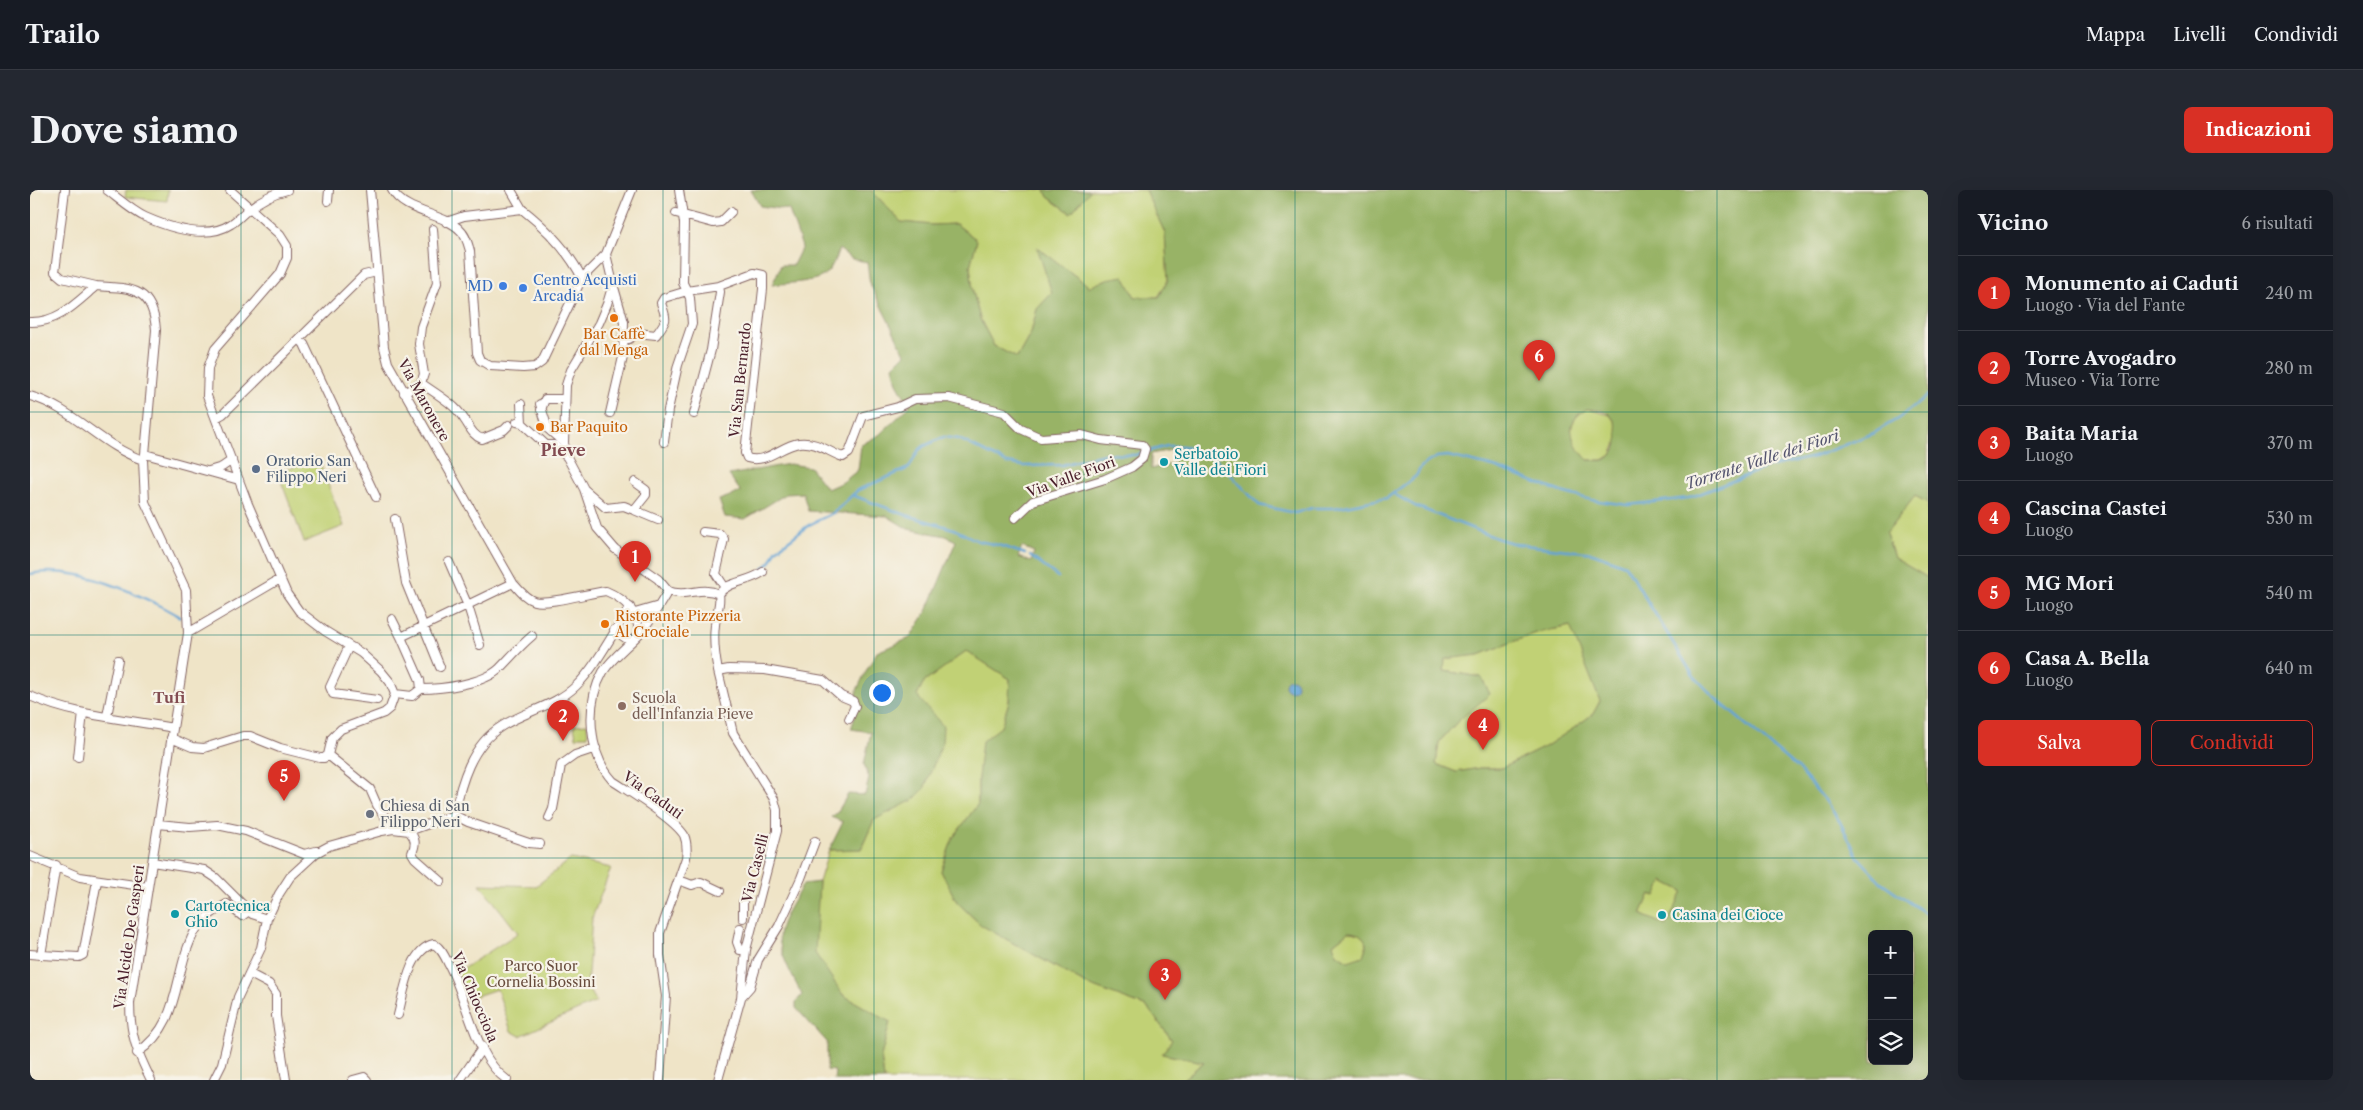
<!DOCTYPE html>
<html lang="it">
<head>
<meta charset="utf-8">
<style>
  :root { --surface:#171b24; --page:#242831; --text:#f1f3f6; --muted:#9ea1a6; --line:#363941; --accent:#d93025 }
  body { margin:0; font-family:"Libre Caslon Text",serif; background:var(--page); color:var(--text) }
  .controls { position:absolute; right:15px; bottom:15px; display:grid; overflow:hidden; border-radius:8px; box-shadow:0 5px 20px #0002 }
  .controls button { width:45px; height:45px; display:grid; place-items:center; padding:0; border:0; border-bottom:1px solid var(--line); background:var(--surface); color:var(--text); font:25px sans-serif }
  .you { position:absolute; left:851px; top:502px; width:18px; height:18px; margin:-12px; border:4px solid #fff; border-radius:50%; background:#1a73e8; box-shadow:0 0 0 8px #1a73e833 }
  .badge { display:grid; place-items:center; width:32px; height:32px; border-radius:50%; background:var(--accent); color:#fff; font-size:16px; font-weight:700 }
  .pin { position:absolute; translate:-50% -41px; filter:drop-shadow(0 1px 2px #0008) }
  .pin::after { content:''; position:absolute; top:26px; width:18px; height:15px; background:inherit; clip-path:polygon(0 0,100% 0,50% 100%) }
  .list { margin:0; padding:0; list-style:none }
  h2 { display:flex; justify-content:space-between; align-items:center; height:65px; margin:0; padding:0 20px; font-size:21px }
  h2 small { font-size:16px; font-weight:400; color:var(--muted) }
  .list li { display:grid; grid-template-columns:32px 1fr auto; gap:15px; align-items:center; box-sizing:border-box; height:75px; padding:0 20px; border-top:1px solid var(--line) }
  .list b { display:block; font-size:19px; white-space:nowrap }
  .list p { margin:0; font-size:16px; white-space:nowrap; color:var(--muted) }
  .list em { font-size:16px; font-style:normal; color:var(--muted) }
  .actions { display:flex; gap:10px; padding:15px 20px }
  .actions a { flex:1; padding:11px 0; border:1px solid var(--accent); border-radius:8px; text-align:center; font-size:18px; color:var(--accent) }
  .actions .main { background:var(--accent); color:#fff }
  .icon { flex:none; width:28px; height:28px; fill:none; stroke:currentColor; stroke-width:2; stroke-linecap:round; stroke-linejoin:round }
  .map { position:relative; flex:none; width:1898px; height:890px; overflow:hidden; border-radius:8px }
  header { display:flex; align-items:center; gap:30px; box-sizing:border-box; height:70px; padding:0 25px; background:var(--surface); border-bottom:1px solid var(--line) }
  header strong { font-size:24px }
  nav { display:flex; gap:28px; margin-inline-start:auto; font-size:18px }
  .intro { display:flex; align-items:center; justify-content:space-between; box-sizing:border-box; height:120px; padding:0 30px }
  h1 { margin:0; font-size:35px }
  .button { padding:12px 22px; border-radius:8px; background:var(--accent); color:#fff; font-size:18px; font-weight:700 }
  main { display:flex; gap:30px; padding:0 30px }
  aside { flex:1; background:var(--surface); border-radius:8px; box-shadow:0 5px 20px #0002 }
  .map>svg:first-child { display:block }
  .green { fill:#c1d174; stroke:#867850 }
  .forest { fill:#98b366; stroke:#716948; fill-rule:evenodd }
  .water { fill:#62a3d5; stroke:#566180 }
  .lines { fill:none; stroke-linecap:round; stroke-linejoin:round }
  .stream { stroke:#62a3d5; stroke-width:2.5 }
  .minor-casing { stroke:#846462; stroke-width:10 }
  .minor { stroke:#fff; stroke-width:8 }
  .grid { fill:none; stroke:#0f766e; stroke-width:1; stroke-opacity:0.55 }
  .shop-dot { fill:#3f7fe0; stroke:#f7f3e8; stroke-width:2 }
  .food-dot { fill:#e8710a; stroke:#f7f3e8; stroke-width:2 }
  .culture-dot { fill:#0f9aa8; stroke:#f7f3e8; stroke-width:2 }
  .service-dot { fill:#5c6f8a; stroke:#f7f3e8; stroke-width:2 }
  .education-dot { fill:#8d6e63; stroke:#f7f3e8; stroke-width:2 }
  .worship-dot { fill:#6b7280; stroke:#f7f3e8; stroke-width:2 }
  .labels { text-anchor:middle; stroke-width:4.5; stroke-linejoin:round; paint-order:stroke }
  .shop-label { font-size:14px; fill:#366cbe; stroke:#f7f3e8; text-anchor:start }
  .food-label { font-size:14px; fill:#c56008; stroke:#f7f3e8; text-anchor:start }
  .street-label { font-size:14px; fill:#4a1f2b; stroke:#f7f3e8 }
  .culture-label { font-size:14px; fill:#0d838f; stroke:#f7f3e8; text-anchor:start }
  .service-label { font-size:14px; fill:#4e5e75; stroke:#f7f3e8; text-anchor:start }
  .education-label { font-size:14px; fill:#785e54; stroke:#f7f3e8; text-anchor:start }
  .worship-label { font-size:14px; fill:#5b616d; stroke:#f7f3e8; text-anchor:start }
  .park-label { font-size:14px; fill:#684c3d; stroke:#f7f3e8 }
  .water-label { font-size:15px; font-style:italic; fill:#54546f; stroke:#f7f3e8 }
  .neighbourhood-label { font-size:15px; font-weight:bold; fill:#824b51; stroke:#f7f3e8 }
  .quarter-label { font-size:16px; font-weight:bold; fill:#824b51; stroke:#f7f3e8 }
</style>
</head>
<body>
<header>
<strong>Trailo</strong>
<nav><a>Mappa</a><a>Livelli</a><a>Condividi</a></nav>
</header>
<div class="intro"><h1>Dove siamo</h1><a class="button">Indicazioni</a></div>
<main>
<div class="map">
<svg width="1898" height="890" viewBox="0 0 1898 890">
  <rect width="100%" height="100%" fill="#f7f3e8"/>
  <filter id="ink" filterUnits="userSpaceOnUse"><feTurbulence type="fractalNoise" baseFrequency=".02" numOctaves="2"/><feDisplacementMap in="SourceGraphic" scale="10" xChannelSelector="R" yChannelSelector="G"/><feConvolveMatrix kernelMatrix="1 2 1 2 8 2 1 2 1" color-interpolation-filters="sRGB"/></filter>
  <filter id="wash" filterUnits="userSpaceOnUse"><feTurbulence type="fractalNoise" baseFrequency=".0096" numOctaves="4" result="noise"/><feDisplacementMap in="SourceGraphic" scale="20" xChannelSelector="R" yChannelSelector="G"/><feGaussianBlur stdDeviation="1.12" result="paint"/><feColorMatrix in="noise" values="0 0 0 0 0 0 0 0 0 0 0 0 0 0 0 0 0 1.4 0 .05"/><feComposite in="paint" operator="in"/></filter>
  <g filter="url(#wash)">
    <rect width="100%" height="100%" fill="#efe4c7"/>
    <path class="green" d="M96,0h42l-1,11 -42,-4z
      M841,0h174l3,7 23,16 18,-23h56l20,43 3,48 -10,16h-23l-28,-18 -17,8 -52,-39 15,45 -16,16 -6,24 -14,25 -23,-12 -14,-27 -7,-27 -3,-26 7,-26 -21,-16 -24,1 -31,-3z
      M1557,219l23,6 8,12v12l-7,16 -8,5h-15c-17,-16 -26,-38 -1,-51z
      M288,268l26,68 -40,16 -26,-69z
      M1885,306l13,7v75l-34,-20 -8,-25z
      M1541,436l29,75 -7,13 -19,14 -29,19 -43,21h-22l-24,4 -20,-8 3,-22 19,-21 23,-44 -37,-6 1,-13 34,-3 57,-22z
      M936,461l44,28 -1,23 -8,25 -23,50v27l-25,34 -12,33 16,31 24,23 107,60 59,22 25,33 -10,14 42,8 -22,18h-298l-3,-24 9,-34 -47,-27 -29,-42 5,-71 10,-32 32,-1 13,-29 50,-31 7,-21 -14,-72 6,-13z
      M557,534l1,12h-9l-3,2 -2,-13z
      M541,669l40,9 -19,50 -5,69 9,15 -76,34 -9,-5 -14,-42 -30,10 -11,-26 62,-40 -38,-49 56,2z
      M1633,691l20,10 -17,35 -25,-12 9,-20 6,2z
      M1318,742c10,0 15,3 19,12l-4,12 -14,6 -12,-8 -4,-10z"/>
    <path class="forest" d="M721,0h120l30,32 31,3 24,-1 21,16 -7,26 3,26 7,27 14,27 23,12 14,-25 6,-24 15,-16 -15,-46 53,40 17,-8 17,-3 11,21h24l9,-17 -3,-47 -20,-43h783v313l-13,-7 -29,37 8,25 34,20v502h-746l22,-18 -42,-8 10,-14 -25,-33 -59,-22 -107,-60 -24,-23 -16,-31 12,-33 25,-34v-26l4,-37 19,-14 8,-25 1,-23 -44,-28 -43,32 -6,13 26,30 -1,17 -18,46 -11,11 -39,20 -13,29 -32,1 14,-28 -12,-5 6,-4 11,-19 17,1 4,-17 -5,-14 7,-32 -20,-3 4,-12 2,-27 9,-19 11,-19 33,-14 17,-27 29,-70 -10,-5 -38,-7 -21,-13 -79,-5 -5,-18 -17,1 -41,25 -20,-2 -6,-17 22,-8 -12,-17 60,-11 21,3 17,22 16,-7 15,-12 3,-25 18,-10 31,-29 -13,-23 -4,-17 12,-12 -35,-70 -3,-22 -15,-3 -13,-10c-3,9 -8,22 -16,27 -12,7 -38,7 -51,9l9,-20h12l9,-18 -13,-37 -29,-4zM1557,219c7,1 18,1 23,6 11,11 11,38 -6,45 -4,1 -11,0 -16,0 -17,-17 -26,-38 -1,-51zM1146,259l-3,14 -22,6v-15zM992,357l12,5 -3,10 -13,-5zM1540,436l30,75 -7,13 -19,14 -29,19 -43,21h-22l-24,4 -20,-8 3,-22 19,-21 32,-27 -9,-17 -37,-6 1,-12 34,-4 57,-22zM1633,691l20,10 -17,35 -25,-12 9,-20 6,2zM1318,742c10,0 15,3 19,12l-4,12 -15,5 -11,-7 -4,-10zM1842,744h37v127h-37z
      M1015,0h44l1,1 -19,22 -23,-16z
      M789,692l-4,71 28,42 47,27 -9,34 3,24h-50l1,-9 -8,-1v-28l-31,-34v-6l6,-7c-8,-16 -27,-48 -22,-65 4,-16 16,-32 23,-46z"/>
    <path class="water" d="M1255 495a6 6 0 1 1 12 0a6 6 0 1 1-12 0Z"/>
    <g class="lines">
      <path class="stream" d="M1364,304l21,12 84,33 17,5 77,9 32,12 68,110 23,24 82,70 27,31 15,22 18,35 23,25 47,33
        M822,305l54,20 48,14 24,12 20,4 27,9
        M1000,366l28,21
        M733,379l8,-8 5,-11 33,-25 24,-12 25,-23 51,-22 9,-17 6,-5 20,-9 15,2 48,24 17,3 38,-1 42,-11 31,1 32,-9h16l34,14 42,45 36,8 17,-5h22l53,-10 29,-22 5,-9 7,-5 9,-5 11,-1 46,11 67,25 31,8 36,5 61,-7 79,-31 46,-10 60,-24 25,-15 29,-23
        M0,384c47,-10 110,20 151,43"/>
    </g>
  </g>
  <g filter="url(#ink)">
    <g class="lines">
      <defs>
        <path id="minor" d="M35,0l-10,82 7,6 34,8
          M77,0c12,9 25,21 38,27 25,11 62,23 86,7 7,-4 11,-10 18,-15 10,-8 25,-16 38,-19
          M200,0l50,45 7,11v12l-7,16 -65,75 -7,19 -1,28 41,108 39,90 12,17 26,20 36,22 20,18 9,11 5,12 -5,14 -6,5 -43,16 -9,9 -4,17 42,34 7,16 16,24
          M340,0l14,157 4,16 125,220c6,7 12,15 21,18 13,4 55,-8 72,-10 19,8 32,21 33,42
          M362,0c12,23 52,23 68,40 6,5 8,14 10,21l7,102 3,7 10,6 33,2 12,-1 7,-5 40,-84 24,-24
          M481,0l11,19
          M602,0l-26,64 7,30 -6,20 -8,19 -28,47 -5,15 -2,58 3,14 17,32 13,39 18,21 43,30 10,12
          M649,0l5,33 -1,60 4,8 32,-5 35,-13 9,2v14l-18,164 2,5c20,6 33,-12 52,-15 18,-2 29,9 44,14l6,-4 14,-37 35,-9 17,-8 34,-1 55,14 17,17 20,9 41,-3 19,5 41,5 3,4 -3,10 -10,8 -27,12 -72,22 -18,17
          M298,11l1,-11
          M646,23l37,10 8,-1 10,-10
          M416,32l18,-6 58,-7c24,19 46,41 60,69
          M0,132c28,1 46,-19 66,-36 37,2 57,2 60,44l-11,124 -2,6 2,42 41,88 2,43 -58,370c0,32 7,49 21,77
          M269,149l5,5 72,153
          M592,149h7l8,-6 19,2c12,-17 11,-14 5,-32l3,-5 23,-7 3,7 2,26 -14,41 -10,45 -4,32
          M391,193l3,-9 -5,-30 2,-17 16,-44 -4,-54
          M374,203l17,-10c15,11 33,20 43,36 6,8 8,16 18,20l22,-9 5,-5
          M0,206c43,12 71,50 113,64
          M491,214l1,19
          M510,214l8,25 16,14
          M511,220l4,-11h20
          M580,223l13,-56 1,-35 -11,-38
          M664,224l17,-64 9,-58 -1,-6
          M186,228l7,-4 141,-139 13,-3
          M487,232l5,1 24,22h8l13,12
          M115,264l94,26
          M179,281l13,-4 10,-7
          M554,299l22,19 18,-2 10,4 12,-15v-5l-11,-8
          M604,320l24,10
          M365,329l11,64 34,84
          M673,342l17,2 4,5 -8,35 8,12
          M419,372l19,44 12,39
          M638,401c20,7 32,-6 51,3 9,-13 28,-11 44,-22
          M689,404c2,10 -3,20 -4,31 -2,16 0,31 3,46l11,-2 36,1 58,10 18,16 12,5 2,5 -6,13
          M605,423l24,-7
          M362,429l9,18
          M584,440l17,12
          M158,443l92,-54
          M319,456l-19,41 3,7 44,6
          M391,499c21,0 62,-5 78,-20 11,-11 21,-23 33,-33
          M365,504l17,2 9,-7 -1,-9 -19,-43 112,-54
          M0,506c44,20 96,23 143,32
          M77,526l11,-56
          M141,548l21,9 12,1 39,-12h7l30,12 40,10h4l4,-3
          M48,567l5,-44
          M424,625l14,7 61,21 11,1
          M519,628l4,-9 8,-44 14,-10 21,-7
          M128,634l32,3 27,-2 29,6 58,23 12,-3
          M379,641c7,8 7,13 3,22l3,5 26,23
          M0,666l50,21 68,10
          M122,672l52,8 12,8 36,36 15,5
          M26,675l-15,90 38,2 4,-2 14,-74
          M649,690l13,5 9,-3 19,9
          M713,712v16
          M710,738l-3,14 3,8h6
          M0,764l11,1
          M220,784l19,10 7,10v22l10,64
          M712,806l8,-9 8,-27 21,-34 22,-48 14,-37
          M368,825c6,-22 11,-66 36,-71 8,5 11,13 15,21 18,34 26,93 58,115
          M107,863c46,-31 35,-80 58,-122 7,-12 20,-21 32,-27l15,12 7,-5
          M184,890l8,-16 16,-67 23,-49 6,-29 12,-25 11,-17 26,-24 13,-7 53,-15 11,-2 16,2 45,-16c7,-32 17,-70 48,-89 24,-15 53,-20 74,-40 20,-19 38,-55 54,-79
          M323,890l11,-3 3,3
          M430,890l23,-33
          M630,890l6,-84 -6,-41v-22l26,-75c1,-7 1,-16 -2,-23 -11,-17 -53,-42 -71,-54 -25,-27 -28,-77 -10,-109 9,-14 25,-26 37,-39 11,-13 19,-27 28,-42
          M688,890l23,-82 5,-48 31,-119v-21l-3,-11 -41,-66 -15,-62"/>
      </defs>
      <use href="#minor" class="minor-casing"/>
      <use href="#minor" class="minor"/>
    </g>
  </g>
  <path class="grid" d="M211,0v890M422,0v890M633,0v890M844,0v890M1054,0v890M1265,0v890M1476,0v890M1687,0v890M0,222h1898M0,445h1898M0,668h1898"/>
  <g class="shop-dot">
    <circle cx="473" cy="96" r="5"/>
    <circle cx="493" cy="98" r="5"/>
  </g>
  <g class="food-dot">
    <circle cx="584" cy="128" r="5"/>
    <circle cx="510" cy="237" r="5"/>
    <circle cx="575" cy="434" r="5"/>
  </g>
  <g class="culture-dot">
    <circle cx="1134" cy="272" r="5"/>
    <circle cx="145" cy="724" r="5"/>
    <circle cx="1632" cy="725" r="5"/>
  </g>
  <circle class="service-dot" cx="226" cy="279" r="5"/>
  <circle class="education-dot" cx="592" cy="516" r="5"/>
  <circle class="worship-dot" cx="340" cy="624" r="5"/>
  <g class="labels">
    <g class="shop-label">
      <text x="503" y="95">Centro Acquisti<tspan x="503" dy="16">Arcadia</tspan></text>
      <text x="463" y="101" text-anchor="end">MD</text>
    </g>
    <g class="food-label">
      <text x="584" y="149" text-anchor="middle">Bar Caffè<tspan x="584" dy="16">dal Menga</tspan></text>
      <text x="520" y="242">Bar Paquito</text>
      <text x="585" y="431">Ristorante Pizzeria<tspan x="585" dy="16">Al Crociale</tspan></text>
    </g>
    <g class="street-label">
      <text transform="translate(710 190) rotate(-84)" y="5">Via San Bernardo</text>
      <text transform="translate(394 210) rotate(61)" y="5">Via Maronere</text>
      <text transform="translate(1041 287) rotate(-20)" y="5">Via Valle Fiori</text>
      <text transform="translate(623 605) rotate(36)" y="5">Via Caduti</text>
      <text transform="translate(725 678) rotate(-76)" y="5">Via Caselli</text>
      <text transform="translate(99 747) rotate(-82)" y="5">Via Alcide De Gasperi</text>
      <text transform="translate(445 807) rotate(67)" y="5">Via Chiocciola</text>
    </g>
    <g class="culture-label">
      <text x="1144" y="269">Serbatoio<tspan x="1144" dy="16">Valle dei Fiori</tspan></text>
      <text x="155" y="721">Cartotecnica<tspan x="155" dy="16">Ghio</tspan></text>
      <text x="1642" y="730">Casina dei Cioce</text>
    </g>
    <g class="service-label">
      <text x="236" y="276">Oratorio San<tspan x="236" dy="16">Filippo Neri</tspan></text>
    </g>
    <g class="education-label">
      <text x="602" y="513">Scuola<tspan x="602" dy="16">dell'Infanzia Pieve</tspan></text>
    </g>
    <g class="worship-label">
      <text x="350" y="621">Chiesa di San<tspan x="350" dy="16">Filippo Neri</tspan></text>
    </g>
    <g class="park-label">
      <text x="511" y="781">Parco Suor<tspan x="511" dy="16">Cornelia Bossini</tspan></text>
    </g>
    <g class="water-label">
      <text transform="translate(1732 270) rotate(-18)" y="5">Torrente Valle dei Fiori</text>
    </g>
    <g class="neighbourhood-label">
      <text x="139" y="513">Tufi</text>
    </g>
    <g class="quarter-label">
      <text x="533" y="266">Pieve</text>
    </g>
  </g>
</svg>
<div class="controls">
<button>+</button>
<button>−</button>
<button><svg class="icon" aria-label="layers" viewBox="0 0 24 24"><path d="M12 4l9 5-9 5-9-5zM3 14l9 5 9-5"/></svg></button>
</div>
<div class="you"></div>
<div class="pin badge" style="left:605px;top:392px">1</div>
<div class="pin badge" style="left:533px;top:551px">2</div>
<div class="pin badge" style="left:1135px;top:810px">3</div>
<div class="pin badge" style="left:1453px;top:560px">4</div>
<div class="pin badge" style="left:254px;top:611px">5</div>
<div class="pin badge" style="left:1509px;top:191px">6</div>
</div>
<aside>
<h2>Vicino<small>6 risultati</small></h2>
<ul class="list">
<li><span class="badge">1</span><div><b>Monumento ai Caduti</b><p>Luogo · Via del Fante</p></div><em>240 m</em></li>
<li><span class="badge">2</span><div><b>Torre Avogadro</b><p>Museo · Via Torre</p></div><em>280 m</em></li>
<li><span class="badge">3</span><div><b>Baita Maria</b><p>Luogo</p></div><em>370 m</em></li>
<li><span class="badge">4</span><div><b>Cascina Castei</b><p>Luogo</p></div><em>530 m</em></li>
<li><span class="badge">5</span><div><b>MG Mori</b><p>Luogo</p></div><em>540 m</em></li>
<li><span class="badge">6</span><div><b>Casa A. Bella</b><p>Luogo</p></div><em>640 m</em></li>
</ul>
<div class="actions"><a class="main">Salva</a><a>Condividi</a></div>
</aside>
</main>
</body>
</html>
